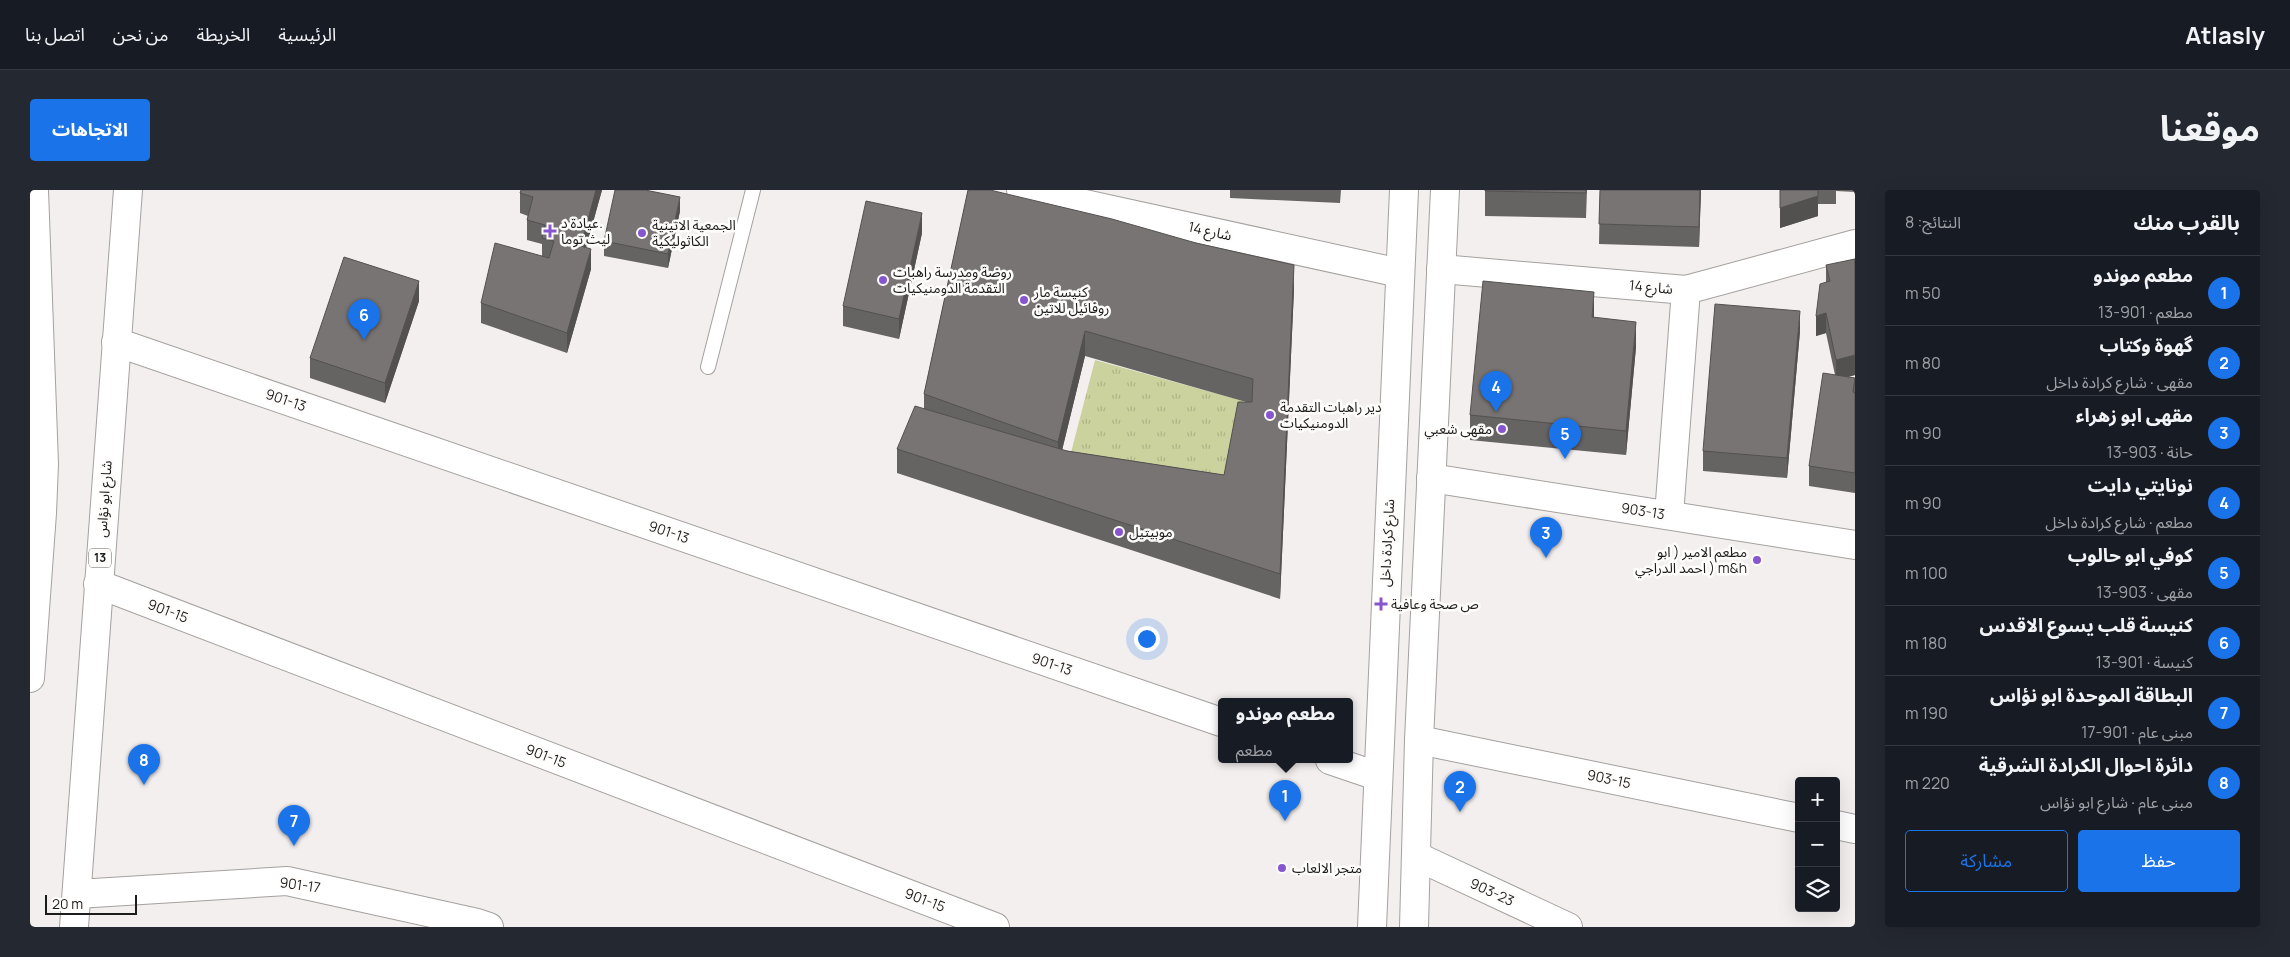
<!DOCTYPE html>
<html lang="ar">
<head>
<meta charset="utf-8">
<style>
  :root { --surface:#171b24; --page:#242831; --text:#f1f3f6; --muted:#9ea1a6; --line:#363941; --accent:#1a73e8 }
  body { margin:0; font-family:Manrope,"Noto Sans Arabic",sans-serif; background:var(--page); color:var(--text); direction:rtl }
  .controls { position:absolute; right:15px; bottom:15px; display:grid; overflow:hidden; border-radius:5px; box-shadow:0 5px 20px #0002 }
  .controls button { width:45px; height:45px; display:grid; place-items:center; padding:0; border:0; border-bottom:1px solid var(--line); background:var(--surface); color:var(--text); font:25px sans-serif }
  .scale { position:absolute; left:15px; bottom:12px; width:92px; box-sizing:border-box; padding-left:5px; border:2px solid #1d1c1c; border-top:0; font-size:14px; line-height:18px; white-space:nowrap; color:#1d1c1c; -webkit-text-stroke:4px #fffdfc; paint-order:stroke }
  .you { position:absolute; left:1116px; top:448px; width:18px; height:18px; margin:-12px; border:4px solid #fff; border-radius:50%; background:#1a73e8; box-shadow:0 0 0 8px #1a73e833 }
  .badge { display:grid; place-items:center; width:32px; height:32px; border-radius:50%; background:var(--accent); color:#fff; font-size:16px; font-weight:700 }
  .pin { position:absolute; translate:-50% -41px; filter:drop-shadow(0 1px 2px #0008) }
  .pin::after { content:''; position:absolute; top:26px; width:18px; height:15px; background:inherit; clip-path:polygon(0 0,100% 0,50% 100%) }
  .popup { position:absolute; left:1188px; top:508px; width:135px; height:65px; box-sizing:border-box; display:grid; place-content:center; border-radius:5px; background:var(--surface); filter:drop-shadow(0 1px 4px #0005); font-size:16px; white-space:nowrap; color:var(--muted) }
  .popup b { font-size:19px; color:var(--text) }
  .popup::after { content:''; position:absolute; left:50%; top:100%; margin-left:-10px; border:10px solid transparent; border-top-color:var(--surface) }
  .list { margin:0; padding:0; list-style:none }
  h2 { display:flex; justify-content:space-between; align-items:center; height:65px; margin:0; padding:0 20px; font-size:21px }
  h2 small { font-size:16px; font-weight:400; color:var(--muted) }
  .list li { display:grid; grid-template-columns:32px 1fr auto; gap:15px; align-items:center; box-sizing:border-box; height:70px; padding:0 20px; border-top:1px solid var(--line) }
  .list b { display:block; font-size:19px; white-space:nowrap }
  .list p { margin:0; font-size:16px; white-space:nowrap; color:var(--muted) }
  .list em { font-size:16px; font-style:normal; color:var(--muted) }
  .actions { display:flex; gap:10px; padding:15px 20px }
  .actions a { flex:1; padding:11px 0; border:1px solid var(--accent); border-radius:5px; text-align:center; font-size:18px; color:var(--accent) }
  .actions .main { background:var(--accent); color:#fff }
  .icon { flex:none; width:28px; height:28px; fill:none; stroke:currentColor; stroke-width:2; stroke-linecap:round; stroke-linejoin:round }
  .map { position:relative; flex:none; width:1825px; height:737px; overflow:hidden; direction:ltr; border-radius:5px }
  header { display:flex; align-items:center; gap:30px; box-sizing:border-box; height:70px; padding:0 25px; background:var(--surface); border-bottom:1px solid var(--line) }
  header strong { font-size:24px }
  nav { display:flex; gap:28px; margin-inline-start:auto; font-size:18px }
  .intro { display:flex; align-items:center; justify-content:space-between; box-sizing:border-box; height:120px; padding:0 30px }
  h1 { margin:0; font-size:35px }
  .button { padding:12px 22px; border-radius:5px; background:var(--accent); color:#fff; font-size:18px; font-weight:700 }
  main { display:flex; gap:30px; padding:0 30px }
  aside { flex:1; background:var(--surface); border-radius:5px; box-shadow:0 5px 20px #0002 }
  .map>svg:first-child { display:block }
  .grass { fill:url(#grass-tufts) }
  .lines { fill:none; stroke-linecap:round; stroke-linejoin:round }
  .lane-casing { stroke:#a4a19f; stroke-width:16 }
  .street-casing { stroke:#a4a19f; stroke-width:30 }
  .secondary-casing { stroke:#a4a19f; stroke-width:30 }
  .primary-casing { stroke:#a4a19f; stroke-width:30 }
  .lane { stroke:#fff; stroke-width:14 }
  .street { stroke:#fff; stroke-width:28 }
  .secondary { stroke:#fff; stroke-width:28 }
  .primary { stroke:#fff; stroke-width:28 }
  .wall { fill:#666463; fill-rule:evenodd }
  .shaded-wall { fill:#535150 }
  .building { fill:#777473; stroke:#535150 }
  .poi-dot { fill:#8756ce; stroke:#fffdfc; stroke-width:2 }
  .labels { text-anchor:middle; stroke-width:5; stroke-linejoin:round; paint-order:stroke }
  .shield { fill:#fffdfc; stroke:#61605f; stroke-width:1 }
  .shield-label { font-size:12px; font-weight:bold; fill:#1d1c1c }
  .poi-label { font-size:14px; fill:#1d1c1c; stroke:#fffdfc; text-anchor:start }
  .street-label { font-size:14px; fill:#1d1c1c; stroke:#fffdfc }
</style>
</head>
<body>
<header>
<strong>Atlasly</strong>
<nav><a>الرئيسية</a><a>الخريطة</a><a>من نحن</a><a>اتصل بنا</a></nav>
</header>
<div class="intro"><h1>موقعنا</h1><a class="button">الاتجاهات</a></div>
<main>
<aside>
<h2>بالقرب منك<small>النتائج: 8</small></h2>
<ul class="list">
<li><span class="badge">1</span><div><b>مطعم موندو</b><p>مطعم · 901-13</p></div><em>50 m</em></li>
<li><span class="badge">2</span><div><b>گهوة وكتاب</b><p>مقهى · شارع كرادة داخل</p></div><em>80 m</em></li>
<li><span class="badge">3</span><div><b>مقهى ابو زهراء</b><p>حانة · 903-13</p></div><em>90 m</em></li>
<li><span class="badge">4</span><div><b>نونايتي دايت</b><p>مطعم · شارع كرادة داخل</p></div><em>90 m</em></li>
<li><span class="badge">5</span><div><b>كوفي ابو حالوب</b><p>مقهى · 903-13</p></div><em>100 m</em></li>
<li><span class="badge">6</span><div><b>كنيسة قلب يسوع الاقدس</b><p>كنيسة · 901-13</p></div><em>180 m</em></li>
<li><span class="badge">7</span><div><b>البطاقة الموحدة ابو نؤاس</b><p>مبنى عام · 901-17</p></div><em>190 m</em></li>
<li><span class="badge">8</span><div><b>دائرة احوال الكرادة الشرقية</b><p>مبنى عام · شارع ابو نؤاس</p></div><em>220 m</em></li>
</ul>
<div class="actions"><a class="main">حفظ</a><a>مشاركة</a></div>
</aside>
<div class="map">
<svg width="1825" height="737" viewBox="0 0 1825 737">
  <defs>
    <pattern id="grass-tufts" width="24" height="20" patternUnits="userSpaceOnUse" patternTransform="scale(1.25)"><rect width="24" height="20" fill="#ccd29d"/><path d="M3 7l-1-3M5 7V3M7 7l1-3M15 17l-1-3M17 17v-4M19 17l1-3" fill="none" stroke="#afb487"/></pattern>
  </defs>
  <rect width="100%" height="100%" fill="#f3efee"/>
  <path class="grass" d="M1065,170l148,41 -18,90 -157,-27z"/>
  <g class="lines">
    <defs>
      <path id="lane" d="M678,177l45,-177"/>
      <path id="street" d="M991,0l379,83
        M1411,79l245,21 169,-46
        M86,152l1105,380
        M1401,288l424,67
        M1639,325l17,-225
        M68,394l897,343
        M1389,550l380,78
        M1300,570l47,16
        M1806,635l19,4
        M1386,666l152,71
        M47,704l210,-13 190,42 12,4"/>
      <path id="secondary" d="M1342,737l32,-737
        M1384,737l5,-187 26,-550"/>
      <path id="primary" d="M0,488l12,-165 2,-49 -10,-274
        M44,737l54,-737"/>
    </defs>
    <use href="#lane" class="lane-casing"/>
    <use href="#street" class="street-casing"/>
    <use href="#secondary" class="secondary-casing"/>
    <use href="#primary" class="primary-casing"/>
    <use href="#lane" class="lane"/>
    <use href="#street" class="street"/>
    <use href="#secondary" class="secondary"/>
    <use href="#primary" class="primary"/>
  </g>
  <path class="wall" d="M491,0h81l-16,57 5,22 -24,84 -86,-30v-20l61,-47v-12l-15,-4v-20l1,-4 -8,-3v-20z
    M938,0l326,99 -14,310 -383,-126v-24l27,-40v-15zM1055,166l161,46 -22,73 -162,-25z
    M1200,0h111l-1,13 -110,-5z
    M1455,0h102l-1,28 -101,-2z
    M1570,0h101l-2,57 -100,-3z
    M1750,0h75v2l-19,-1v13h-18v12l-38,12z
    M650,21l-12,57 -64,-12v-15z
    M892,43l-23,106 -56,-13v-20z
    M1796,75l29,110 -7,2 7,1v115l-46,-7v-20l26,-91 -9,-42 -10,3 10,-54z
    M389,111l-34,102 -75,-25v-20z
    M1564,128l42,29 -10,108 -156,-15v-25z
    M1770,141l-13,147 -84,-7v-20z"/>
  <path class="shaded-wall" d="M566,0h6l-21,76v-20z
    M1670,0h1l-2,57v-20z
    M1788,0v26l-38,12v-20z
    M650,7v14l-12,57v-14z
    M892,23v20l-23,106v-20z
    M561,59v20l-24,84v-20z
    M1264,75v24l-14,310v-25z
    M389,91v20l-34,102v-20z
    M1564,102v25l-2,25v-25z
    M1770,121v20l-13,147v-20z
    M1796,123v20l-10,3v-20z
    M1606,132v25l-10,108v-24z
    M1055,141v25l-27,111v-25z
    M1825,165v20l-19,5v-20z"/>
  <path class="building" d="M491,0h75l-15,56 10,3 -24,84 -86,-30 14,-60 54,15 5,-17 -12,-3 3,-13 -18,-5 6,-23 -13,-4z
    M585,0h30l35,7 -12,57 -64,-13z
    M938,0h22l122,29 84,24 98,22 -14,309 -383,-125 18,-43 152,45 157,24 14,-73h14l1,-23 -168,-48 -27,111 -134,-48z
    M1455,0h101v3l-101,-2z
    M1570,0h100l-1,37 -100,-3z
    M1750,0h38v6l-38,12z
    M836,11l56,12 -23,106 -56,-13z
    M314,67l75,24 -34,102 -75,-25z
    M1825,69v96l-19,5 -10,-47 -10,3 4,-32 10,-3 -4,-16z
    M1453,91l111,11 -2,25 44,5 -10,109 -156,-16z
    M1685,114l85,7 -13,147 -84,-7z
    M1793,183l32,5 -2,14 2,1v80l-46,-7z"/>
  <g class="poi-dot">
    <path d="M517.5 33.5h5v5h5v5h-5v5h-5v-5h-5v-5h5z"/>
    <circle cx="612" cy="43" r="5"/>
    <circle cx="853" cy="90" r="5"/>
    <circle cx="994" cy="110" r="5"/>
    <circle cx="1240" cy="225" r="5"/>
    <circle cx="1472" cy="239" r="5"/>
    <circle cx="1089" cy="342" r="5"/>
    <circle cx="1727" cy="370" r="5"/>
    <path d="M1348.5 406.5h5v5h5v5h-5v5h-5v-5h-5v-5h5z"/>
    <circle cx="1252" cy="678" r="5"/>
  </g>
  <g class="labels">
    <rect class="shield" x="59" y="358.5" width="22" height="19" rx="4"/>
    <g class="shield-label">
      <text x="70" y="372">13</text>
    </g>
    <g class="poi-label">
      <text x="531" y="38">عيادة د.<tspan x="531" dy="16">ليث توما</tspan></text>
      <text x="622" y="40">الجمعية الاتينية<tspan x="622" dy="16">الكاثوليكية</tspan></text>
      <text x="863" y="87">روضة ومدرسة راهبات<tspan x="863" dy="16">التقدمة الدومنيكيات</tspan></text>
      <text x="1004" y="107">كنيسة مار<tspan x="1004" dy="16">روفائيل للاتين</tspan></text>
      <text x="1250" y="222">دير راهبات التقدمة<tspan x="1250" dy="16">الدومنيكيات</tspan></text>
      <text x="1462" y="244" text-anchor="end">مقهى شعبي</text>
      <text x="1099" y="347">موبيتيل</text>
      <text x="1717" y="367" text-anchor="end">مطعم الامير ( ابو<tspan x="1717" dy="16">احمد الدراجي ) m&amp;h</tspan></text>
      <text x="1361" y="419">ص صحة وعافية</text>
      <text x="1262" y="683">متجر الالعاب</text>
    </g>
    <g class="street-label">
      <text transform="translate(1180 41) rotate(12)" y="5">شارع 14</text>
      <text transform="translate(1621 97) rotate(5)" y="5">شارع 14</text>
      <text transform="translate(256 210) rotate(19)" y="5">901-13</text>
      <text transform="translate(74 309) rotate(-86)" y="5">شارع ابو نؤاس</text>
      <text transform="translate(1613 321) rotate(9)" y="5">903-13</text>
      <text transform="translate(639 342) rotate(19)" y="5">901-13</text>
      <text transform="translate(1357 353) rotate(-87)" y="5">شارع كرادة داخل</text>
      <text transform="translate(138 421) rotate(21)" y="5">901-15</text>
      <text transform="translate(1022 474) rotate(19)" y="5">901-13</text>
      <text transform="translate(516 566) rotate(21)" y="5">901-15</text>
      <text transform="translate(1579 589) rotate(12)" y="5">903-15</text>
      <text transform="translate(270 695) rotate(8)" y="5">901-17</text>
      <text transform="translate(1462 702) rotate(25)" y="5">903-23</text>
      <text transform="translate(895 710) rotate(21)" y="5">901-15</text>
    </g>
  </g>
</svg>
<div class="controls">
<button>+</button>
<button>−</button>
<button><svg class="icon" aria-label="layers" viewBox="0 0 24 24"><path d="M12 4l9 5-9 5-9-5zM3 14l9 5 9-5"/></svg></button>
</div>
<div class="scale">20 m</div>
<div class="you"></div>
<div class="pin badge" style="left:1255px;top:631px">1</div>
<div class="popup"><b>مطعم موندو</b>مطعم</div>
<div class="pin badge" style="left:1430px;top:622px">2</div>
<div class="pin badge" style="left:1516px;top:368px">3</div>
<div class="pin badge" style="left:1466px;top:222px">4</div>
<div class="pin badge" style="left:1535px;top:269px">5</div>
<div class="pin badge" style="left:334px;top:150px">6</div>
<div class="pin badge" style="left:264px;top:656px">7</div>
<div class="pin badge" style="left:114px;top:595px">8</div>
</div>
</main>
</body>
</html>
